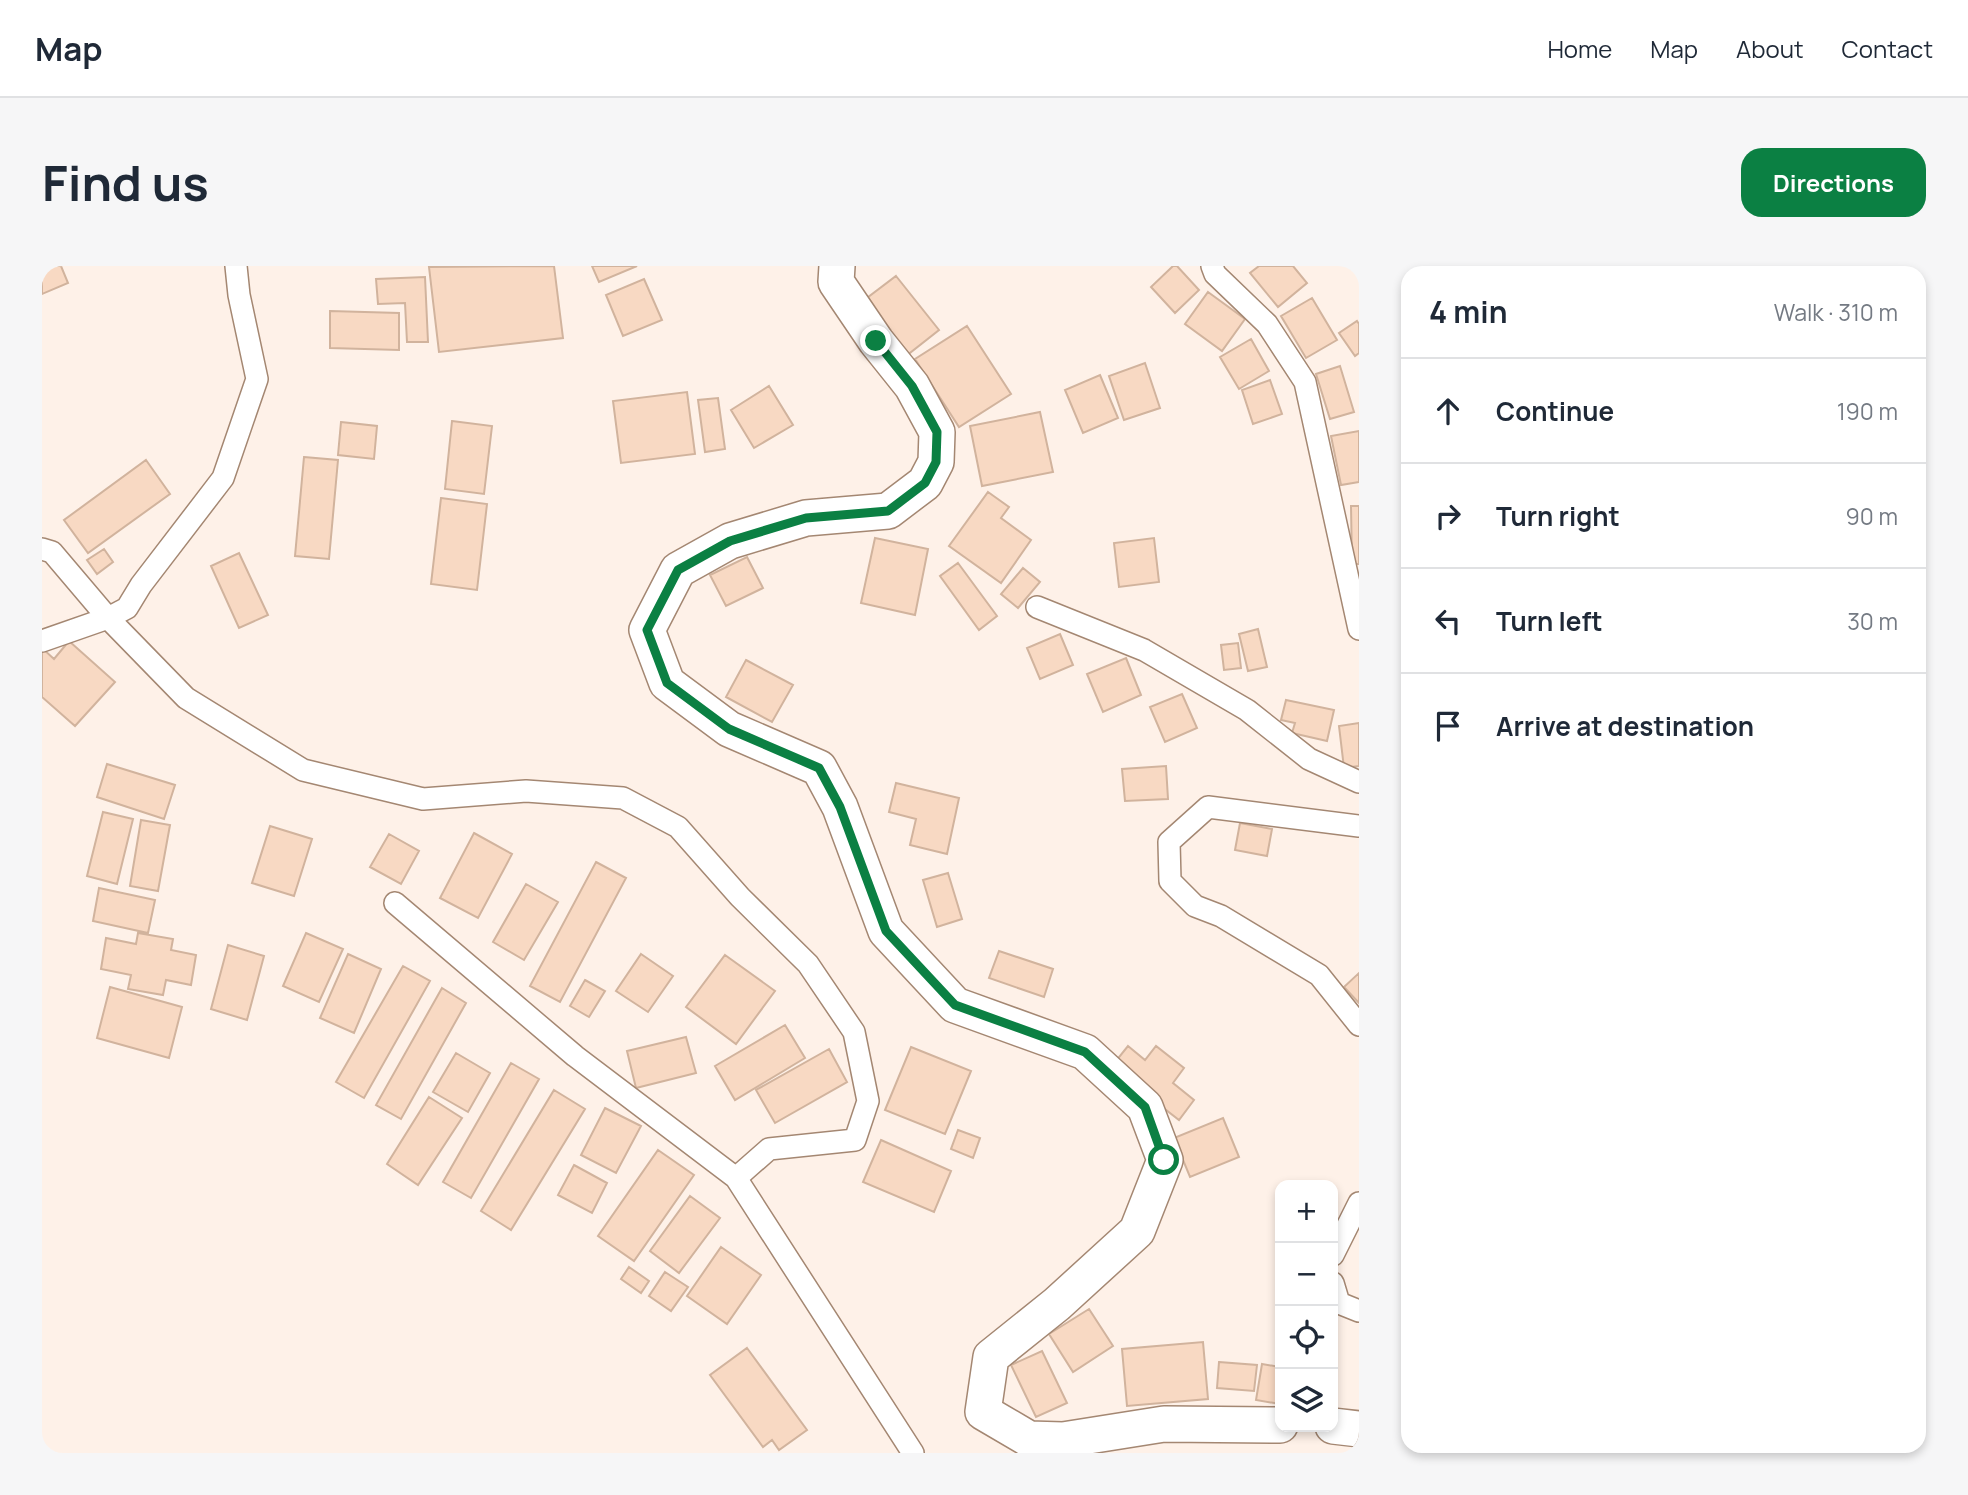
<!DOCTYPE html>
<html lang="en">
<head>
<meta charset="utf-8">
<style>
  :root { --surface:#fff; --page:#f6f6f7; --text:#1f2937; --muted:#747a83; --line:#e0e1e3; --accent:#0b8043 }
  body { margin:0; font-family:Manrope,sans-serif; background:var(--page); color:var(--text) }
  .controls { position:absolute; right:21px; bottom:21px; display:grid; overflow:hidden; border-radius:14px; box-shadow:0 4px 10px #0003 }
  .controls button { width:63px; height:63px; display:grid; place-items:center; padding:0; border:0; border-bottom:2px solid var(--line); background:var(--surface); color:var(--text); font:35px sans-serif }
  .stop { position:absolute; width:21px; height:21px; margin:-16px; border:5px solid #0b8043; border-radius:50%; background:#fff }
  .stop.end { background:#0b8043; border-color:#fff; box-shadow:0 2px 7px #0008 }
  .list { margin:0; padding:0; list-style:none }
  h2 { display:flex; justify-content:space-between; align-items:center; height:91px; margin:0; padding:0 28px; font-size:30px }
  h2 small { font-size:23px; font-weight:400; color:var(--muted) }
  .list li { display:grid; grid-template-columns:46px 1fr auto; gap:21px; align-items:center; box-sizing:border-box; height:105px; padding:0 28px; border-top:2px solid var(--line) }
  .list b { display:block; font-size:26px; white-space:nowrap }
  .list em { font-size:23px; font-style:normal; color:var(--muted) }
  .icon { flex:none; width:38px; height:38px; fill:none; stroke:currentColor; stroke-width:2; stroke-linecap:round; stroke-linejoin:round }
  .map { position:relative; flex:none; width:1317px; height:1187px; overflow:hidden; border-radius:21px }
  header { display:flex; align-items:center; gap:42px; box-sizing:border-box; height:98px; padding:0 35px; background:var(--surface); border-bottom:2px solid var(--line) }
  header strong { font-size:33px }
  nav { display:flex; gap:38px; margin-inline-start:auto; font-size:24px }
  .intro { display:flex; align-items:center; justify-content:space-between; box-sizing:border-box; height:168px; padding:0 42px }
  h1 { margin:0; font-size:49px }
  .button { padding:18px 32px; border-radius:21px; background:var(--accent); color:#fff; font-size:24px; font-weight:700 }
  main { display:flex; gap:42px; padding:0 42px }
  aside { flex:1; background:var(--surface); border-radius:21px; box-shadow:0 4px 10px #0003 }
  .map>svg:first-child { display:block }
  .building { fill:#f8d9c3; stroke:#d1b39d; stroke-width:2 }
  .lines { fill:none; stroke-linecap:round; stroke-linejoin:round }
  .minor-casing { stroke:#a48772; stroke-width:24 }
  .primary-casing { stroke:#a48772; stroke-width:38 }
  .minor { stroke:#fff; stroke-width:21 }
  .primary { stroke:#fff; stroke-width:35 }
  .route { stroke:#0b8043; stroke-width:9 }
</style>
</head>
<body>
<header>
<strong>Map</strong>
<nav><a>Home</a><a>Map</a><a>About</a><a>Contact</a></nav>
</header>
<div class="intro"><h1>Find us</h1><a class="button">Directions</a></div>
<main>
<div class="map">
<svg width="1317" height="1187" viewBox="0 0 1317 1187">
  <rect width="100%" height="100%" fill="#fef1e8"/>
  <path class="building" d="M0,0h19l7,17 -26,11z
    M512,0l9,72 -124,14 -10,-85z
    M550,0h45l-38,16z
    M1131,0h4l22,24 -24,23 -24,-26z
    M1217,0h34l14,17 -29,24 -28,-34z
    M854,10l43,54 -33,26 -43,-55z
    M383,11l3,65h-21l-2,-39 -27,1 -2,-25z
    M602,13l18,41 -39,16 -17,-41z
    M1166,26l37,27 -23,32 -37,-27z
    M1270,32l25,42 -31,18 -25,-42z
    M288,45l69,2v37l-69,-2z
    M1315,55l2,3v29l-4,3 -16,-23z
    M925,60l44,68 -52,33 -44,-68z
    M1209,73l18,32 -30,18 -19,-32z
    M1103,97l15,45 -36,12 -15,-44z
    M1298,100l14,46 -24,7 -14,-45z
    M1058,109l18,43 -35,15 -18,-43z
    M1228,114l12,34 -29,10 -11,-34z
    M727,120l24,39 -39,23 -23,-38z
    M645,126l8,62 -74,9 -8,-62z
    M676,132l7,51 -20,3 -7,-52z
    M998,146l13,60 -71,14 -12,-60z
    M410,155l40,5 -8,68 -39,-5z
    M299,156l36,4 -3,33 -36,-4z
    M1317,165v51l-18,3 -10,-49z
    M262,191l34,3 -9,99 -34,-3z
    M104,194l24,34 -82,59 -24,-33z
    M946,226l21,15 -8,11 30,22 -30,43 -52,-37z
    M399,232l46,6 -10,86 -46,-6z
    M1309,240h8v58h-7z
    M833,272l53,11 -13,66 -54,-12z
    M1112,272l5,44 -40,5 -5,-44z
    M62,283l9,13 -16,12 -10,-14z
    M197,287l29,62 -29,13 -28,-62z
    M705,291l16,31 -37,18 -16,-31z
    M916,297l39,53 -18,14 -39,-54z
    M981,302l17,14 -22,26 -17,-14z
    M1216,363l9,38 -19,4 -9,-37z
    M1018,368l13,31 -33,14 -13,-31z
    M27,375l46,41 -40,44 -33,-29v-49l12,11z
    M1196,377l3,25 -17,2 -3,-25z
    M1084,392l15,37 -38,17 -16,-38z
    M704,394l47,25 -21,37 -46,-25z
    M1140,428l15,34 -32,14 -15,-35z
    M1244,434l48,10 -7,31 -35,-8 3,-10 -14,-3z
    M1317,457v43l-15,2 -5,-42z
    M65,498l68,21 -11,34 -67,-22z
    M1124,500l2,33 -43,2 -3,-32z
    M854,517l63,15 -12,56 -37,-9 6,-26 -27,-7z
    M61,546l30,7 -16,65 -30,-8z
    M99,554l29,5 -12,66 -28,-5z
    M1198,557l32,6 -5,27 -32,-6z
    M228,560l42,13 -18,57 -42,-13z
    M432,567l38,21 -34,64 -38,-20z
    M347,568l30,17 -18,33 -31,-17z
    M554,596l30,16 -66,124 -30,-16z
    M906,607l14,46 -25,8 -14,-47z
    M484,618l32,18 -34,58 -31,-18z
    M57,622l56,12 -7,33 -55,-12z
    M96,667l35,6 -2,11 25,5 -5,30 -25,-5 -3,15 -35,-6 3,-14 -30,-6 5,-31 30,6z
    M264,667l37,16 -24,53 -36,-16z
    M186,679l36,11 -17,64 -36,-11z
    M957,685l54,18 -9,28 -55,-19z
    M306,688l33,15 -27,64 -34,-15z
    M599,688l32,22 -25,36 -32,-21z
    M683,689l50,36 -39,53 -50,-37z
    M361,700l27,15 -66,117 -28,-16z
    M1317,707v30l-15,-16z
    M543,714l20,11 -16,26 -19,-11z
    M68,721l72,20 -13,51 -72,-20z
    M400,722l24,15 -65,116 -25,-14z
    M743,759l20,33 -70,42 -20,-34z
    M644,771l10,36 -60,15 -9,-37z
    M1086,780l17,14 11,-14 28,22 -11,15 21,17 -15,20 -68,-53z
    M869,781l60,24 -26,63 -60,-24z
    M787,783l18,33 -72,41 -19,-33z
    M414,787l34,20 -22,39 -35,-20z
    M469,797l28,16 -68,119 -28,-16z
    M512,824l31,19 -74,121 -30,-19z
    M387,831l33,21 -44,67 -31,-21z
    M563,842l36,18 -25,47 -35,-18z
    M1181,852l16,39 -49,20 -16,-39z
    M916,864l22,8 -7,20 -22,-9z
    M839,874l70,31 -17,41 -71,-30z
    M616,884l36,25 -60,86 -36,-25z
    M532,899l33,18 -15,30 -34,-18z
    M648,930l30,22 -41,55 -29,-22z
    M679,981l40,28 -34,49 -40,-28z
    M587,1001l20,14 -8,12 -20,-14z
    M623,1006l23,15 -17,24 -22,-15z
    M1047,1043l24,37 -40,26 -24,-38z
    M1161,1076l5,57 -81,7 -5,-57z
    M705,1082l60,82 -28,20 -7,-10 -9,7 -53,-72z
    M1000,1085l25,52 -31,14 -25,-52z
    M1177,1096l38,3 -3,26 -37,-3z
    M1220,1098l18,3v37l-24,-4z"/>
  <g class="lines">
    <defs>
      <path id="minor" d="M1170,0l3,8 52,50 38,58 54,247
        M0,283l10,3 56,66 78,80 117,72 120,29 103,-8 97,7 55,29 62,70 68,67 46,68 14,69 -13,39 -86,9 -33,29 177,275
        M995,341l107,43 103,60 62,49 50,23
        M0,375l66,-23 19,-10 14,-23 82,-107 34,-99 -18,-84 -3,-29
        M1317,560l-151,-19 -39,35 1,39 25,25 26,10 98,59 40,50
        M353,637l180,153 161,122
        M1291,989l26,-52
        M1291,1017l6,20 20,8"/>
      <path id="primary" d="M795,0l-1,16 40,59 36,45 25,46 -1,30 -11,21 -37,28 -82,7 -76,23 -52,29 -31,60 20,53 62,46 90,39 21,39 46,124 69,74 130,47 60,55 20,53 -28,71 -80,73 -66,53 -8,55 46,27 34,1 101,-16 116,1
        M1291,1160l26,3"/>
    </defs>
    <use href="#minor" class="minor-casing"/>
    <use href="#primary" class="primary-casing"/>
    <use href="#minor" class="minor"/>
    <use href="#primary" class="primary"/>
  </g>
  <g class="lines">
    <path class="route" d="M834,75l36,45 25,46 -1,30 -11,21 -37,28 -82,7 -76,23 -52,29 -31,60 20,53 62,46 90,39 21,39 46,124 69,74 130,47 60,55 19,53"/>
  </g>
</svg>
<div class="controls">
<button>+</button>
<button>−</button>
<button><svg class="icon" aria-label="locate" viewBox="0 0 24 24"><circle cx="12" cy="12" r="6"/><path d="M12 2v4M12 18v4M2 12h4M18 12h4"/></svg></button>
<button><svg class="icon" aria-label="layers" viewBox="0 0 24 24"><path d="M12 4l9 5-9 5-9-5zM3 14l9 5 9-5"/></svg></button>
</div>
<div class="stop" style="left:1122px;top:894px"></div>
<div class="stop end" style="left:834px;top:75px"></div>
</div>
<aside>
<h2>4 min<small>Walk · 310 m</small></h2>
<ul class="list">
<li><svg class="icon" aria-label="ahead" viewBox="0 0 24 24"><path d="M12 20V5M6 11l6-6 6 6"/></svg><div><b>Continue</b></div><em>190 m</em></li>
<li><svg class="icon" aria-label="right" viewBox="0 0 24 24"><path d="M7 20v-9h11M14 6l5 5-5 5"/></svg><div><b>Turn right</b></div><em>90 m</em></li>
<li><svg class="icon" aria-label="left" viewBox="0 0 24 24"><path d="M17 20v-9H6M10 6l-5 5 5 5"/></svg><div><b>Turn left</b></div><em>30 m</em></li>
<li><svg class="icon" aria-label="arrive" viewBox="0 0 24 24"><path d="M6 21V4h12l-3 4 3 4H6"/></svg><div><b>Arrive at destination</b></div></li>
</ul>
</aside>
</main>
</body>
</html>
